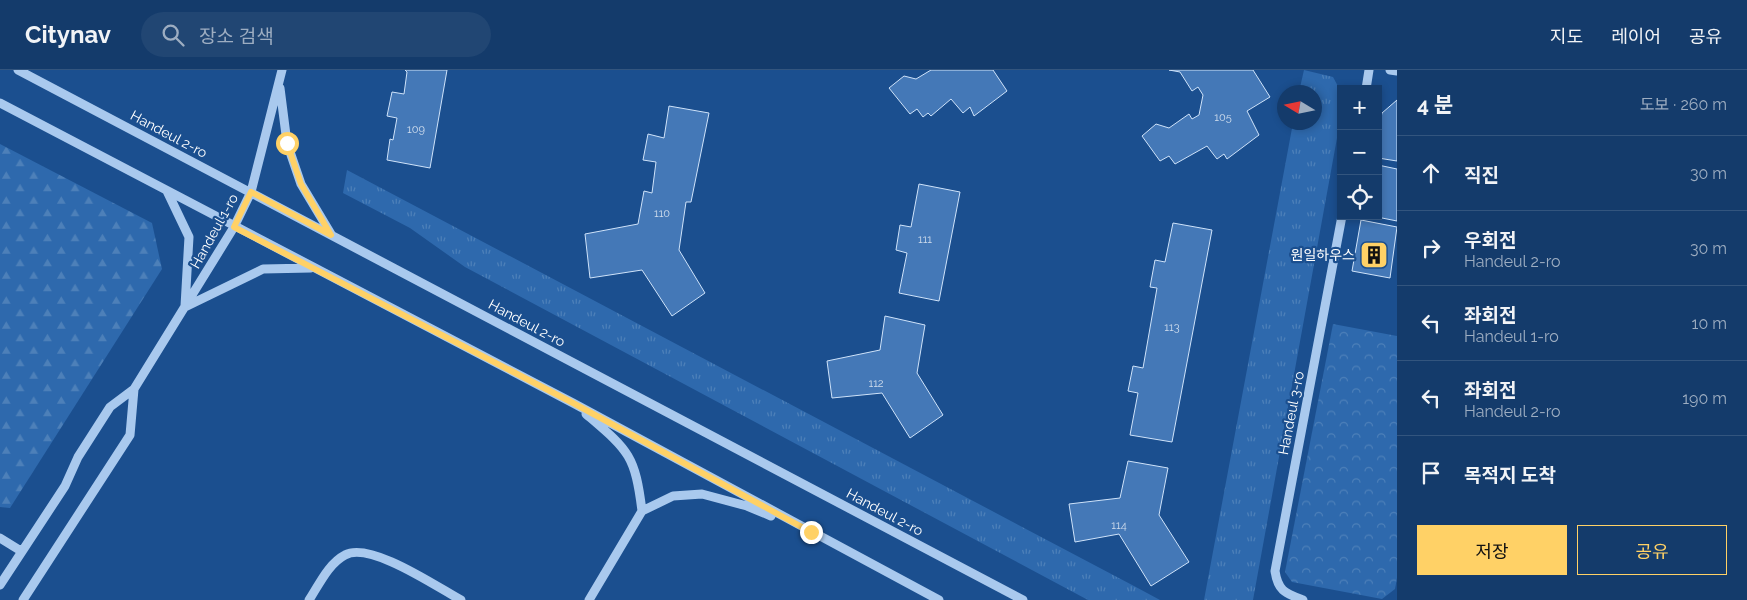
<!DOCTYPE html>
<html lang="ko">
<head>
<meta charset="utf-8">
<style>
  :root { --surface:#143b6b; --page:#214673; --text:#f1f3f6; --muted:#9dadc1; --line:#33557e; --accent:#ffd166 }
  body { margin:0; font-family:Raleway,"Noto Sans KR",sans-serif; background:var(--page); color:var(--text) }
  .controls { position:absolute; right:15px; top:15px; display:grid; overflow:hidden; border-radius:0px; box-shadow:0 2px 8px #0003 }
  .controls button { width:45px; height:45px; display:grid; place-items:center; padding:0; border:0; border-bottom:1px solid var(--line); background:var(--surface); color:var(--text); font:25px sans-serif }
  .compass { position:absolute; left:1277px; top:15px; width:45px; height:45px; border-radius:50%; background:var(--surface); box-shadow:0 2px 8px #0003; rotate:280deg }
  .stop { position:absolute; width:15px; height:15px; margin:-11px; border:4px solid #ffd166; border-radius:50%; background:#fff }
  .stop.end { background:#ffd166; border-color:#fff; box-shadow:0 1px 5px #0008 }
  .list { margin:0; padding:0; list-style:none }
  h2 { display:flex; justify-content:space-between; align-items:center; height:65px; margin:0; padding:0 20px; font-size:21px }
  h2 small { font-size:16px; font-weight:400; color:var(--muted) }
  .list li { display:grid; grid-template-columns:32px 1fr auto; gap:15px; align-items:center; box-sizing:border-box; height:75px; padding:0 20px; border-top:1px solid var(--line) }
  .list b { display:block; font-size:19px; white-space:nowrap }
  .list p { margin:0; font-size:16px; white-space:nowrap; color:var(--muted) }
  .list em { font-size:16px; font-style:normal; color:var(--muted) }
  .actions { display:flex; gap:10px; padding:15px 20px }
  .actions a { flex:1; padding:11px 0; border:1px solid var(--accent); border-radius:0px; text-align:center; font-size:18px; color:var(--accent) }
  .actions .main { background:var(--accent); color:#111 }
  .icon { flex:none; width:28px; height:28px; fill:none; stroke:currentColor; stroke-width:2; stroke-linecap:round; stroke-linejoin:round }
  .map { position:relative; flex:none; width:1397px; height:530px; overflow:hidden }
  header { display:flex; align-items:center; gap:30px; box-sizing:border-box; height:70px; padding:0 25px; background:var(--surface); border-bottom:1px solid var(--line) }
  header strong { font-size:24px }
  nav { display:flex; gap:28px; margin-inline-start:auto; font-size:18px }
  .search { width:350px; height:45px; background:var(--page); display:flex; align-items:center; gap:12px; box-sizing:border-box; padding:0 18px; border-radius:28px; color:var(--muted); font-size:19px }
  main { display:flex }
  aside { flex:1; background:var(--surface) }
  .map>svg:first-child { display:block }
  .grass { fill:url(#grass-tufts) }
  .forest { fill:url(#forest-firs) }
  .park { fill:url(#park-crowns) }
  .building { fill:#4478b7; stroke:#cfe3fa }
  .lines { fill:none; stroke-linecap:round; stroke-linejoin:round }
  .minor { stroke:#a9c9ee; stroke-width:9 }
  .route { stroke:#ffd166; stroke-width:6 }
  .labels { text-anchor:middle; stroke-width:4.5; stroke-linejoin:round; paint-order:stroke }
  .number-label { font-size:11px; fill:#d0dded }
  .street-label { font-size:14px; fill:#fff; stroke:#1b4f8f }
  .poi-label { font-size:14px; fill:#fff; stroke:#1b4f8f; text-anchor:end }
</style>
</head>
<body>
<header>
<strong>Citynav</strong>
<div class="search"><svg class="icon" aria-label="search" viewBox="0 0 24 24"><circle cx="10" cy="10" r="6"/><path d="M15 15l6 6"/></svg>장소 검색</div>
<nav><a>지도</a><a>레이어</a><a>공유</a></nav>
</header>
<main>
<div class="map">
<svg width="1397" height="530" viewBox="0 0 1397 530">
  <defs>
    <pattern id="grass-tufts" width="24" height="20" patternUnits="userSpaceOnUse" patternTransform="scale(1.25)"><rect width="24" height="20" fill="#2e69ad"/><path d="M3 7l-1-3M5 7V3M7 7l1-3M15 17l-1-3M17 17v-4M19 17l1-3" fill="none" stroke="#4d80b9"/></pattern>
    <pattern id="forest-firs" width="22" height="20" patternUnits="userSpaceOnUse" patternTransform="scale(1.25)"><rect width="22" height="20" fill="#2e69ad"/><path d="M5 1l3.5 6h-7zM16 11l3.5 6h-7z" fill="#4d80b9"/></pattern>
    <pattern id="park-crowns" width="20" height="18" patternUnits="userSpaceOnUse" patternTransform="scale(1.25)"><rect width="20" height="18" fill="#2e69ad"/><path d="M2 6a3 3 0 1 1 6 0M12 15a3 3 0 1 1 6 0" fill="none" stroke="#4d80b9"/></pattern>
  </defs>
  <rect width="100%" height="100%" fill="#1b4f8f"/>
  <path class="grass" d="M1304,0l29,7 8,15v24l-88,484h-49l89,-477 21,-1v-30h-15z
    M347,100l787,416 26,14h-72l-623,-333 -55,-39 -67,-35z"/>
  <path class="forest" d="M0,74l152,79 10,46 -152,239 -10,-1z"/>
  <path class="park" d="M1333,254l64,12v242l-2,11 -13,10 -90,-17 -7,-10z"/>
  <path class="building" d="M447,0l-17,98 -43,-8 3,-21 3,1 4,-22 -10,-2 5,-24 12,2 3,-22 -2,-2z
    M931,0h62l14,21 -33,25 -4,-9 -7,6 -12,-14 -20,17 -3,-3 -5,4 -6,-8 -7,5 -21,-26 15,-12 12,3z
    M1169,0h84l17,27 -23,14 12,24 -32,24 -3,-5 -7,5 -10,-13 -32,18 -6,-8 -9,5 -18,-25 14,-12 13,4 20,-14 3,5 7,-4 4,-20 -5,-8 -6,4 -12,-19z
    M1397,30v61l-19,-3v-28l4,-17z
    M669,36l40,7 -18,89h-5l-7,48 26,43 -33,23 -30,-46 -52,8 -5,-44 53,-10 6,-33 8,2 4,-31 -13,-2 5,-26 16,4z
    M1378,95l19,4v52l-25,-5h6z
    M919,114l41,8 -21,109 -40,-8 8,-40 -11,-3 4,-25 11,2z
    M1361,150l36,7 -7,51 -38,-7z
    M1173,153l39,7 -40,212 -42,-7 8,-42 -10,-2 5,-25 10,2 14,-80 -7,-1 5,-27 10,2z
    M885,246l40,9 -8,48 26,42 -33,23 -28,-45 -50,5 -5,-37 53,-11z
    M1128,391l40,7 -9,47 30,47 -38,24 -32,-52 -44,8 -6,-38 51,-6z"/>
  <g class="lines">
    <path class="minor" d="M18,0l1005,530
      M1390,0l7,1
      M280,18l7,55 14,41 30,50
      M1366,19l3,-19
      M0,33l573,300 366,197
      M167,121l22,46 -4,69
      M185,237l78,-38 48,-1
      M586,344c42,36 49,40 56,97
      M0,468l21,13
      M0,515l65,-99 13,-29 32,-50 24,-18 100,-162 17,-35 31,-122
      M23,530l107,-165 4,-46
      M309,530c10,-15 19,-36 36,-45 25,-14 92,32 116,45
      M589,530l53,-89 31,-15 29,-2 45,12 24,10
      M1303,530c-18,-7 -25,-9 -28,-29l67,-355"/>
  </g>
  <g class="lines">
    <path class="route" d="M287,73l14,41 30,51 -80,-43 -17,35 339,176 238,129"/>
  </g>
  <defs>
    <symbol id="building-square" viewBox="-11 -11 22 22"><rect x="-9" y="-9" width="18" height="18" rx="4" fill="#ffd166" stroke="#1b4f8f"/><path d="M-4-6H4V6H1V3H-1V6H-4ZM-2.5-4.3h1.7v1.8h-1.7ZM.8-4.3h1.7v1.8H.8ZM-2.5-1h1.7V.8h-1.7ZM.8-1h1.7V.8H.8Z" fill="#111"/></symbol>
  </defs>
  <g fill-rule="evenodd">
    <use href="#building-square" x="1358" y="169" width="32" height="32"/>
  </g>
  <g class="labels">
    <g class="number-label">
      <text x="1223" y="51">105</text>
      <text x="416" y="63">109</text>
      <text x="662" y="147">110</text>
      <text x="925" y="173">111</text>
      <text x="1172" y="261">113</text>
      <text x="876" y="317">112</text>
      <text x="1119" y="459">114</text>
    </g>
    <g class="street-label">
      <text transform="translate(169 64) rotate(28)" y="5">Handeul 2-ro</text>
      <text transform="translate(214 161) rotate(-61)" y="5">Handeul 1-ro</text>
      <text transform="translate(527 253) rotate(28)" y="5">Handeul 2-ro</text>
      <text transform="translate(1291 343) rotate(-79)" y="5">Handeul 3-ro</text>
      <text transform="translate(885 442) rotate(28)" y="5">Handeul 2-ro</text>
    </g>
    <g class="poi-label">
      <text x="1355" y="190">원일하우스</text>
    </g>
  </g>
</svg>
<div class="controls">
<button>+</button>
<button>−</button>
<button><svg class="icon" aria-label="locate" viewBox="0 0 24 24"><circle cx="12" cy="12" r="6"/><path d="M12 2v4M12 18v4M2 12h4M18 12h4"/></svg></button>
</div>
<svg class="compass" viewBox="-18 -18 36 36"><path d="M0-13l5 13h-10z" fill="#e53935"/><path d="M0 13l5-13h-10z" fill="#9dadc1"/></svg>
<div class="stop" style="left:287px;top:73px"></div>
<div class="stop end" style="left:811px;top:462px"></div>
</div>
<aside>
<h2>4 분<small>도보 · 260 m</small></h2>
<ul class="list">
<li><svg class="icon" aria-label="ahead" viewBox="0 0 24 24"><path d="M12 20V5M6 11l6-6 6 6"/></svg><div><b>직진</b></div><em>30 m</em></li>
<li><svg class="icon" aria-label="right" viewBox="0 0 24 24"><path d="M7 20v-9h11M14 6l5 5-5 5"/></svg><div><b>우회전</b><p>Handeul 2-ro</p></div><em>30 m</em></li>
<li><svg class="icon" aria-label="left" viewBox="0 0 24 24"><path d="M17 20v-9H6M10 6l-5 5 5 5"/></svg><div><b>좌회전</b><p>Handeul 1-ro</p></div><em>10 m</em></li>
<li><svg class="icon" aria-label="left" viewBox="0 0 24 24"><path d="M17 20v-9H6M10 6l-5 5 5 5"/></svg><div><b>좌회전</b><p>Handeul 2-ro</p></div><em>190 m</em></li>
<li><svg class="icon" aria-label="arrive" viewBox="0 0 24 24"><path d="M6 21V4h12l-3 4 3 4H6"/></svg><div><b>목적지 도착</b></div></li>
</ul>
<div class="actions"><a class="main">저장</a><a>공유</a></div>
</aside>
</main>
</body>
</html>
